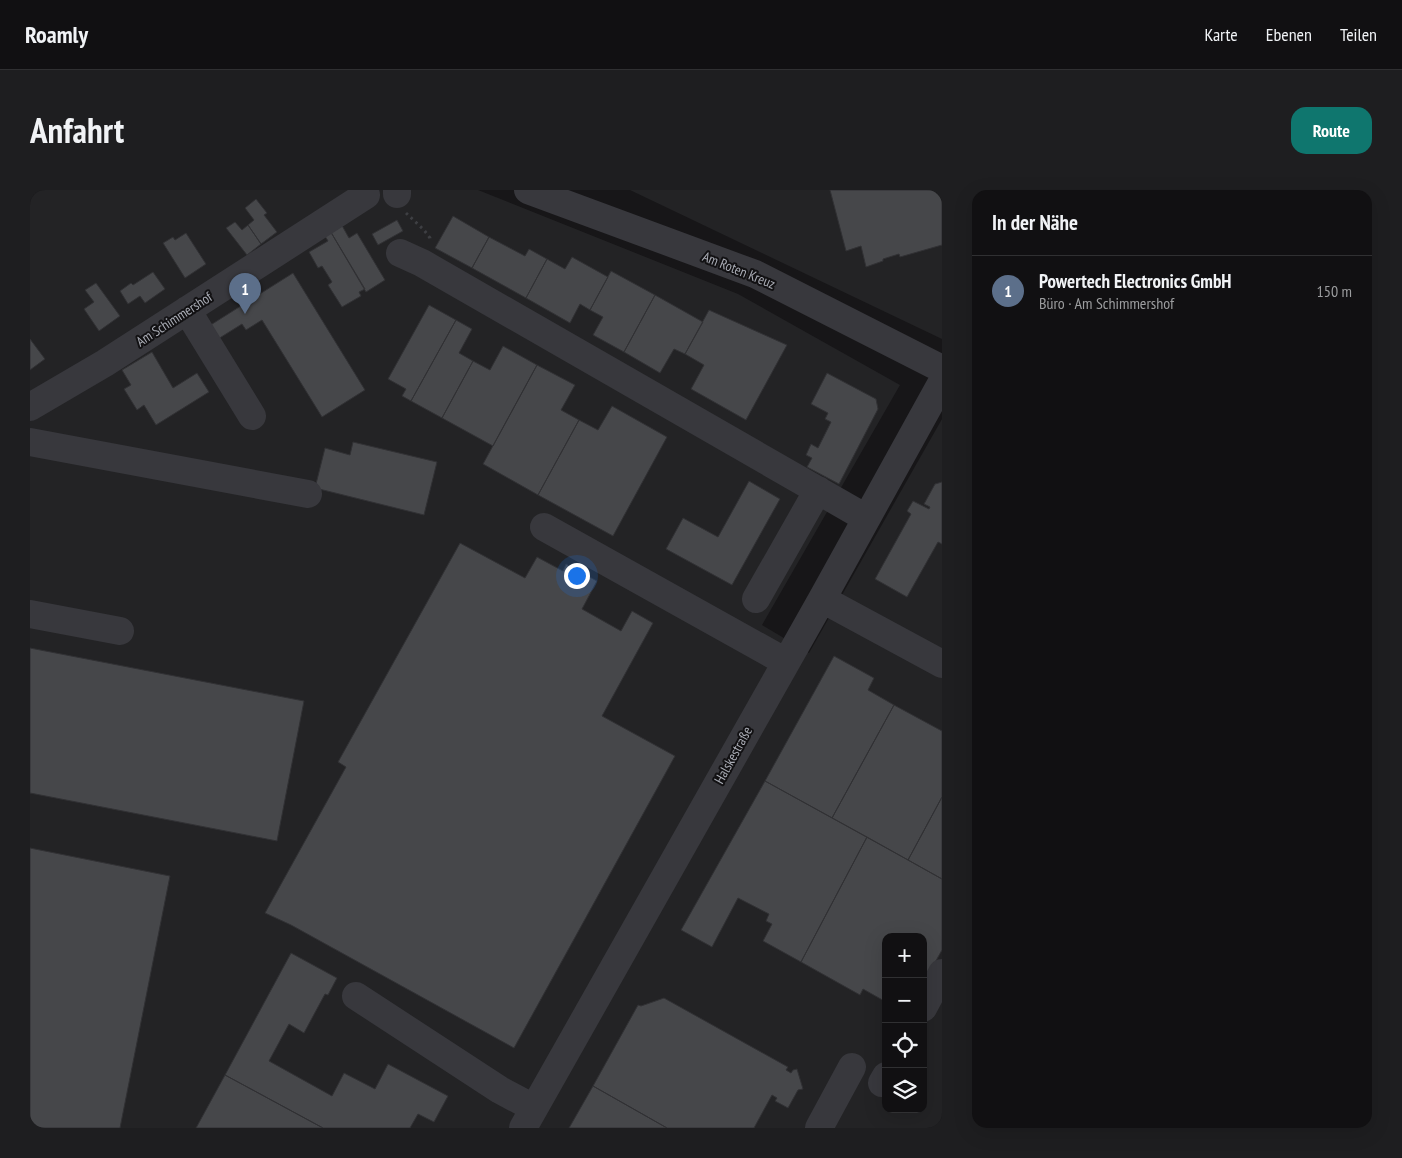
<!DOCTYPE html>
<html lang="de">
<head>
<meta charset="utf-8">
<style>
  :root { --surface:#111012; --page:#1e1e20; --text:#f1f3f6; --muted:#9c9d9f; --line:#303032; --accent:#0f766e }
  body { margin:0; font-family:"PT Sans Narrow",sans-serif; background:var(--page); color:var(--text) }
  .controls { position:absolute; right:15px; bottom:15px; display:grid; overflow:hidden; border-radius:10px; box-shadow:0 5px 20px #0002 }
  .controls button { width:45px; height:45px; display:grid; place-items:center; padding:0; border:0; border-bottom:1px solid var(--line); background:var(--surface); color:var(--text); font:25px sans-serif }
  .you { position:absolute; left:546px; top:385px; width:18px; height:18px; margin:-12px; border:4px solid #fff; border-radius:50%; background:#1a73e8; box-shadow:0 0 0 8px #1a73e833 }
  .badge { display:grid; place-items:center; width:32px; height:32px; border-radius:50%; background:var(--accent); color:#fff; font-size:16px; font-weight:700 }
  .pin { position:absolute; translate:-50% -41px; filter:drop-shadow(0 1px 2px #0008) }
  .pin::after { content:''; position:absolute; top:26px; width:18px; height:15px; background:inherit; clip-path:polygon(0 0,100% 0,50% 100%) }
  .list { margin:0; padding:0; list-style:none }
  h2 { display:flex; justify-content:space-between; align-items:center; height:65px; margin:0; padding:0 20px; font-size:21px }
  h2 small { font-size:16px; font-weight:400; color:var(--muted) }
  .list li { display:grid; grid-template-columns:32px 1fr auto; gap:15px; align-items:center; box-sizing:border-box; height:70px; padding:0 20px; border-top:1px solid var(--line) }
  .list b { display:block; font-size:19px; white-space:nowrap }
  .list p { margin:0; font-size:16px; white-space:nowrap; color:var(--muted) }
  .list em { font-size:16px; font-style:normal; color:var(--muted) }
  .icon { flex:none; width:28px; height:28px; fill:none; stroke:currentColor; stroke-width:2; stroke-linecap:round; stroke-linejoin:round }
  .map { position:relative; flex:none; width:912px; height:938px; overflow:hidden; border-radius:15px }
  header { display:flex; align-items:center; gap:30px; box-sizing:border-box; height:70px; padding:0 25px; background:var(--surface); border-bottom:1px solid var(--line) }
  header strong { font-size:24px }
  nav { display:flex; gap:28px; margin-inline-start:auto; font-size:18px }
  .intro { display:flex; align-items:center; justify-content:space-between; box-sizing:border-box; height:120px; padding:0 30px }
  h1 { margin:0; font-size:35px }
  .button { padding:12px 22px; border-radius:15px; background:var(--accent); color:#fff; font-size:18px; font-weight:700 }
  main { display:flex; gap:30px; padding:0 30px }
  aside { flex:1; background:var(--surface); border-radius:15px; box-shadow:0 5px 20px #0002 }
  .map>svg:first-child { display:block }
  .built { fill:#232325; fill-rule:evenodd }
  .building { fill:#46474a; stroke:#313134 }
  .lines { fill:none; stroke-linecap:round; stroke-linejoin:round }
  .path { stroke:#3e3f43; stroke-width:3; stroke-dasharray:2.5 4; stroke-linecap:butt }
  .minor { stroke:#38383d; stroke-width:28 }
  .labels { text-anchor:middle; stroke-width:4; stroke-linejoin:round; paint-order:stroke }
  .street-label { font-size:14px; fill:#aaadb6; stroke:#121113 }
</style>
</head>
<body>
<header>
<strong>Roamly</strong>
<nav><a>Karte</a><a>Ebenen</a><a>Teilen</a></nav>
</header>
<div class="intro"><h1>Anfahrt</h1><a class="button">Route</a></div>
<main>
<div class="map">
<svg width="912" height="938" viewBox="0 0 912 938">
  <rect width="100%" height="100%" fill="#171618"/>
  <path class="built" d="M0,0h448l260,104 162,91 -138,240 47,28 133,-234v709h-912zM856,747h37v172h-37z
    M600,0h312v149z"/>
  <path class="building" d="M800,0h112v55l-42,12 -1,-3 -16,5v2l-17,6 -5,-21 -15,5z
    M226,9l11,14 -3,2 13,17 -16,12 -13,-19 6,-5 -9,-12z
    M423,26l36,21 -17,31 -37,-20z
    M367,30l6,11 -25,14 -6,-11z
    M205,32l7,8 6,-5 13,19 -14,11 -21,-27z
    M310,32l9,16 8,-5 28,47 -19,12 -37,-63z
    M299,39l36,60 -6,3 2,4 -19,11 -14,-22 4,-3 -10,-16 -4,2 -9,-16 19,-11 -5,-8z
    M156,43l20,31 -21,14 -22,-35 10,-6 2,3z
    M459,47l36,19 4,-7 18,10 -21,39 -54,-30z
    M542,67l36,20 -18,33 -10,-6 -10,19 -44,-25 21,-39 18,10z
    M581,81l44,24 -31,57 -31,-17 10,-18 -13,-7z
    M123,82l12,17 -20,14 -5,-7 -12,8 -8,-13 11,-8 2,2z
    M263,83l72,117 -43,27 -60,-97 -16,10 -4,-6 -24,15 -9,-13z
    M66,93l24,33 -21,15 -15,-22 10,-7 -9,-12z
    M625,105l48,27 -18,32 -11,-5 -14,24 -36,-21z
    M399,115l27,15 -45,81 -9,-5 4,-7 -18,-10z
    M679,120l78,35 -41,75 -55,-31 13,-24 -19,-11z
    M426,130l16,9 -13,24 14,8 -31,57 -31,-17z
    M0,149l15,20 -15,11z
    M473,156l34,19 -44,81 -51,-28 31,-57 17,9z
    M122,162l21,36 24,-15 12,19 -53,33 -12,-20 -7,5 -13,-21 7,-4 -9,-15z
    M507,175l38,20 -14,25 18,10 -41,75 -55,-31z
    M797,183l49,26 2,10 -39,75 -32,-17 5,-9 -6,-3 5,-11 7,4 13,-26 -6,-3 3,-6 -17,-9z
    M582,216l55,31 -54,99 -75,-41 41,-75 19,10z
    M323,252l84,20 -13,53 -109,-27 10,-40 25,7z
    M719,291l31,18 -48,86 -66,-36 17,-31 35,19z
    M912,292v62l-4,-2 -31,55 -32,-18 36,-65 -4,-3 6,-10 16,8 1,-2 -6,-3 11,-20z
    M430,353l65,35 12,-21 26,14 3,-7 31,17 -15,28 39,22 11,-20 21,12 -51,93 73,40 -161,292 -223,-123 -26,-12 81,-146 -8,-5z
    M0,458l274,53 -27,140 -247,-48z
    M804,466l40,22 -6,12 26,15 -62,113 -67,-37z
    M864,515l48,26v66l-34,63 -76,-42z
    M735,591l102,56 -66,125 -38,-21 9,-17 -6,-3 3,-7 -31,-16 -26,49 -31,-17z
    M912,607v82l-34,-19z
    M837,647l75,42v71l-19,34v-47h-37v65l-23,-13 -3,6 -59,-33z
    M0,658l140,28 -50,252h-90z
    M261,763l46,25 -9,17 -3,-1 -21,39 -15,-9 -20,37 63,35 12,-23 31,16 13,-25 60,32 -14,26 -16,-8 -8,14h-87l-98,-53z
    M634,808l124,69 -2,3 5,3 2,-3 4,-1 6,20 -5,1 -10,18 -13,-7 2,-3 -5,-3 -18,33h-87l-74,-42 45,-81 3,1z
    M195,885l98,53h-127z
    M563,896l74,42h-98z"/>
  <g class="lines">
    <path class="path" d="M376,23l18,17 6,8v4"/>
    <path class="minor" d="M367,0v4
      M498,0l227,84 187,95
      M370,63l22,10 444,255
      M157,120l65,106
      M0,217l75,-44 261,-168
      M0,252l278,52
      M514,337l242,135
      M726,409l62,-109
      M792,409l120,65
      M0,424l90,17
      M326,806l144,94 34,18
      M893,818l19,-35
      M852,893l4,-7
      M493,938l299,-529 120,-217
      M789,938l33,-61"/>
  </g>
  <g class="labels">
    <g class="street-label">
      <text transform="translate(709 80) rotate(22)" y="5">Am Roten Kreuz</text>
      <text transform="translate(144 129) rotate(-33)" y="5">Am Schimmershof</text>
      <text transform="translate(703 565) rotate(-61)" y="5">Halskestraße</text>
    </g>
  </g>
</svg>
<div class="controls">
<button>+</button>
<button>−</button>
<button><svg class="icon" aria-label="locate" viewBox="0 0 24 24"><circle cx="12" cy="12" r="6"/><path d="M12 2v4M12 18v4M2 12h4M18 12h4"/></svg></button>
<button><svg class="icon" aria-label="layers" viewBox="0 0 24 24"><path d="M12 4l9 5-9 5-9-5zM3 14l9 5 9-5"/></svg></button>
</div>
<div class="you"></div>
<div class="pin badge" style="left:215px;top:124px;background:#5c6f8a">1</div>
</div>
<aside>
<h2>In der Nähe<small></small></h2>
<ul class="list">
<li><span class="badge" style="background:#5c6f8a">1</span><div><b>Powertech Electronics GmbH</b><p>Büro · Am Schimmershof</p></div><em>150 m</em></li>
</ul>
</aside>
</main>
</body>
</html>
